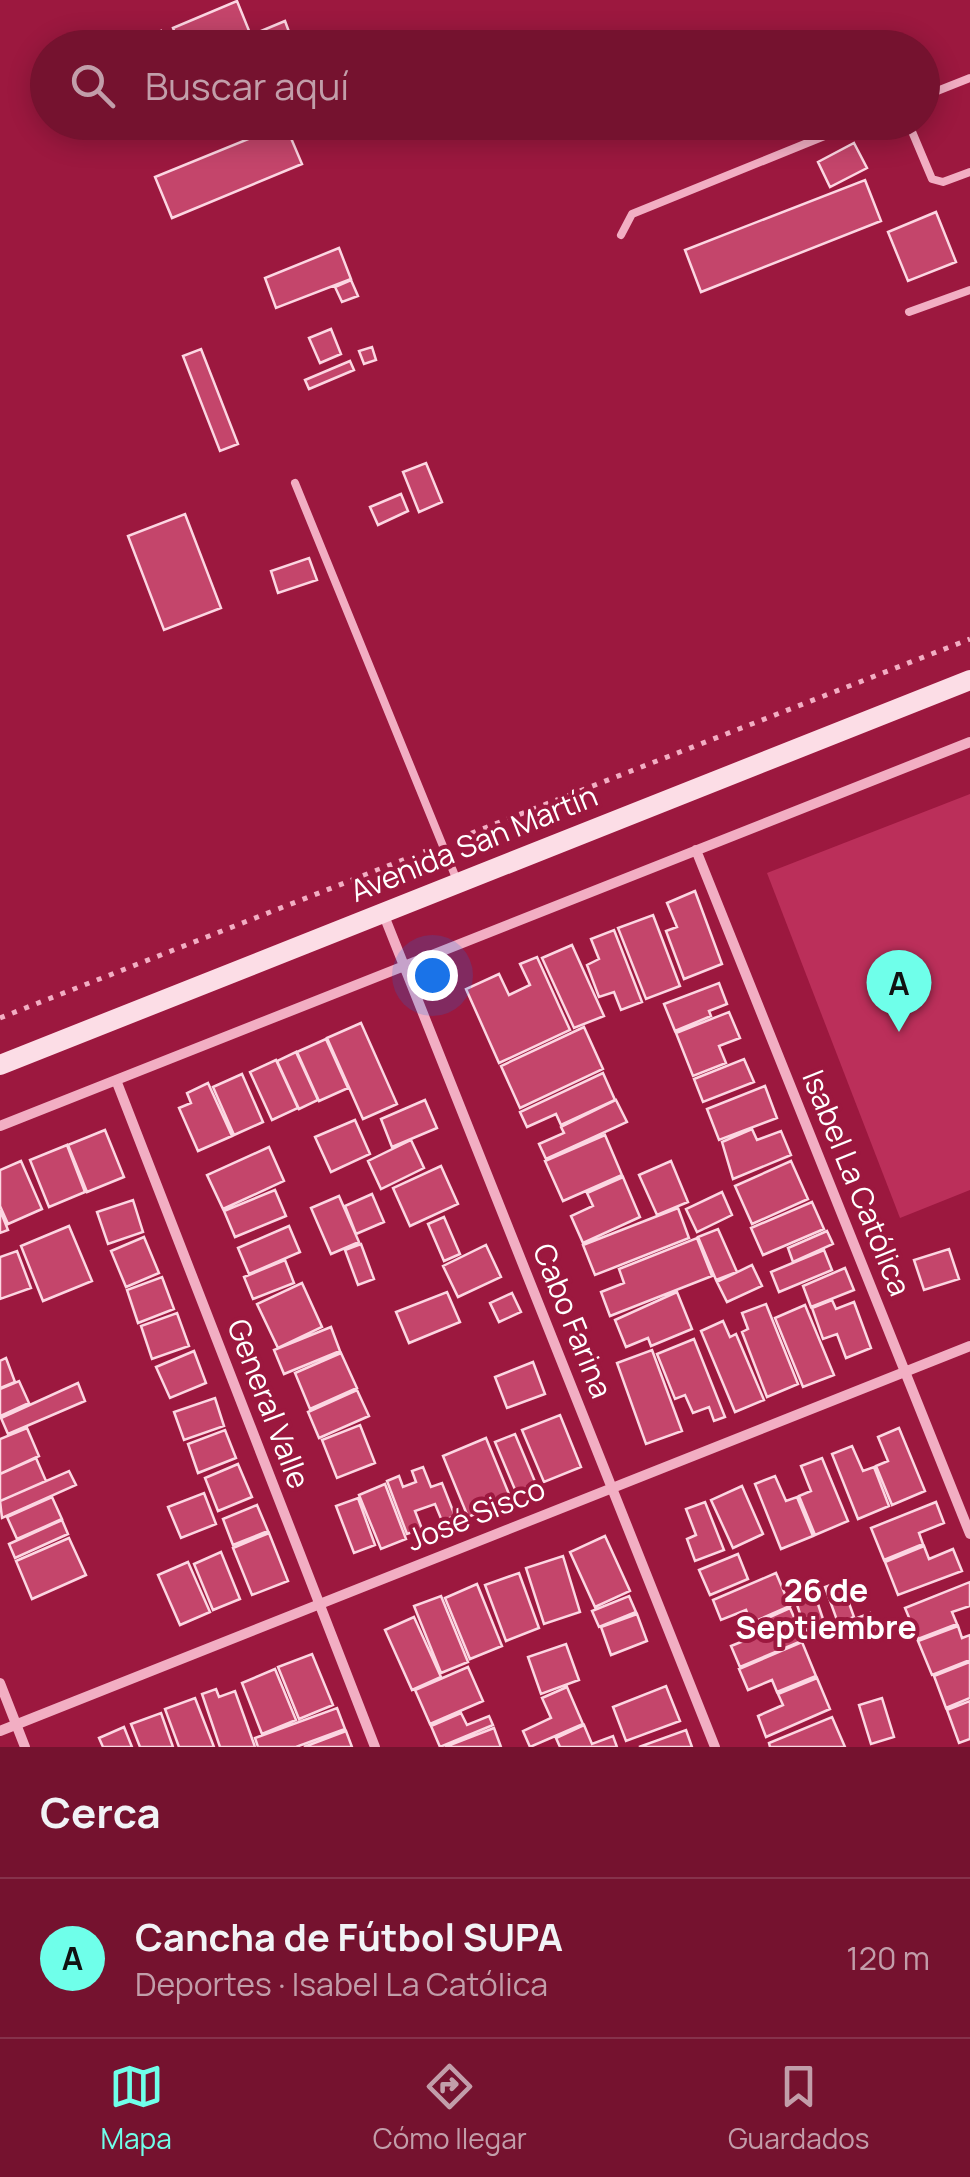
<!DOCTYPE html>
<html lang="es">
<head>
<meta charset="utf-8">
<style>
  :root { --surface:#75122f; --page:#7a1b37; --text:#f1f3f6; --muted:#c29eaa; --line:#86324b; --accent:#6fffea }
  body { margin:0; font-family:Manrope,sans-serif; background:var(--page); color:var(--text) }
  .you { position:absolute; left:432px; top:975px; width:35px; height:35px; margin:-25px; border:8px solid #fff; border-radius:50%; background:#1a73e8; box-shadow:0 0 0 15px #1a73e833 }
  .badge { display:grid; place-items:center; width:65px; height:65px; border-radius:50%; background:var(--accent); color:#111; font-size:32px; font-weight:700 }
  .pin { position:absolute; translate:-50% -82px; filter:drop-shadow(0 2px 5px #0008) }
  .pin::after { content:''; position:absolute; top:52px; width:35px; height:30px; background:inherit; clip-path:polygon(0 0,100% 0,50% 100%) }
  .list { margin:0; padding:0; list-style:none }
  h2 { display:flex; justify-content:space-between; align-items:center; height:130px; margin:0; padding:0 40px; font-size:42px }
  h2 small { font-size:32px; font-weight:400; color:var(--muted) }
  .list li { display:grid; grid-template-columns:65px 1fr auto; gap:30px; align-items:center; box-sizing:border-box; height:160px; padding:0 40px; border-top:2px solid var(--line) }
  .list b { display:block; font-size:38px; white-space:nowrap }
  .list p { margin:0; font-size:32px; white-space:nowrap; color:var(--muted) }
  .list em { font-size:32px; font-style:normal; color:var(--muted) }
  .icon { flex:none; width:55px; height:55px; fill:none; stroke:currentColor; stroke-width:2; stroke-linecap:round; stroke-linejoin:round }
  .map { position:relative; flex:none; width:970px; height:1747px; overflow:hidden }
  .search { position:absolute; background:var(--surface); box-shadow:0 5px 25px #0003; left:30px; right:30px; top:30px; height:110px; display:flex; align-items:center; gap:25px; box-sizing:border-box; padding:0 35px; border-radius:55px; color:var(--muted); font-size:38px }
  .sheet { height:290px; background:var(--surface) }
  nav { display:flex; justify-content:space-around; align-items:center; box-sizing:border-box; height:140px; border-top:2px solid var(--line); background:var(--surface); font-size:28px; color:var(--muted) }
  nav a { display:grid; justify-items:center; gap:5px }
  nav .on { color:var(--accent) }
  .map>svg:first-child { display:block }
  .pitch { fill:#bb2f5a }
  .building { fill:#c4456b; stroke:#fcd6e2; stroke-width:2.5 }
  .lines { fill:none; stroke-linecap:round; stroke-linejoin:round }
  .path { stroke:#f2aec3; stroke-width:5; stroke-dasharray:5 8; stroke-linecap:butt }
  .lane { stroke:#f2aec3; stroke-width:8 }
  .street { stroke:#f2aec3; stroke-width:10 }
  .secondary { stroke:#fcdde6; stroke-width:20 }
  .labels { text-anchor:middle; stroke-width:8; stroke-linejoin:round; paint-order:stroke }
  .street-label { font-size:30px; fill:#fff; stroke:#9c183f }
  .neighbourhood-label { font-size:32px; font-weight:bold; fill:#fff; stroke:#9c183f }
</style>
</head>
<body>
<div class="map">
<svg width="970" height="1747" viewBox="0 0 970 1747">
  <rect width="100%" height="100%" fill="#9c183f"/>
  <path class="pitch" d="M970,794v396l-70,28 -133,-345z"/>
  <path class="building" d="M237,1l19,47h-75l-8,-20z
    M285,21l10,27h-28l-6,-17z
    M161,31l6,17h-25l-3,-8z
    M285,124l17,40 -130,54 -17,-41z
    M854,143l13,25 -37,19 -12,-25z
    M865,180l16,41 -180,71 -16,-42z
    M936,212l20,50 -48,19 -20,-49z
    M339,248l12,31 -75,29 -11,-30z
    M351,280l7,16 -16,6 -7,-15z
    M331,329l10,25 -21,9 -11,-25z
    M372,347l4,13 -12,4 -5,-13z
    M201,349l37,95 -18,7 -37,-95z
    M350,361l4,9 -45,19 -4,-9z
    M426,463l16,39 -23,10 -16,-40z
    M401,494l7,17 -30,14 -8,-18z
    M185,514l36,94 -57,22 -36,-94z
    M309,558l8,22 -39,13 -7,-22z
    M695,891l27,73 -38,15 -18,-48 11,-4 -10,-24z
    M653,915l27,71 -34,13 -28,-71z
    M614,930l28,72 -21,8 -7,-18 -15,5 -12,-32 12,-6 -8,-20z
    M572,945l32,71 -30,12 -32,-70z
    M537,957l33,73 -71,33 -33,-74 33,-15 10,21 21,-10 -10,-21z
    M719,983l8,21 -18,7 2,5 -36,15 -11,-27z
    M729,1012l11,26 -21,8 7,17 -33,13 -17,-43z
    M361,1023l36,81 -34,15 -36,-81z
    M584,1027l19,42 -83,39 -19,-42z
    M326,1039l22,49 -29,13 -22,-49z
    M296,1052l22,48 -19,9 -22,-48z
    M744,1059l10,23 -51,20 -9,-23z
    M276,1060l22,48 -26,12 -22,-48z
    M603,1073l12,27 -54,25 -5,-11 -29,13 -7,-15z
    M242,1074l21,48 -29,13 -21,-48z
    M208,1083l24,53 -34,15 -19,-43 12,-5 -4,-10z
    M765,1086l12,32 -58,22 -12,-31z
    M425,1100l12,28 -45,19 -11,-28z
    M616,1100l11,22 -81,37 -7,-15 25,-11 -3,-6z
    M355,1120l15,34 -39,18 -16,-35z
    M752,1129l5,11 24,-9 10,24 -58,24 -11,-37z
    M105,1130l19,47 -37,15 -19,-47z
    M605,1135l17,40 -59,26 -18,-40z
    M411,1140l13,28 -43,21 -13,-28z
    M67,1145l18,47 -36,15 -19,-47z
    M269,1147l15,34 -61,28 -16,-34z
    M21,1161l21,48 -34,15 -8,-18v-36z
    M671,1161l17,41 -31,13 -18,-40z
    M791,1161l17,38 -56,25 -17,-38z
    M441,1166l17,38 -48,22 -17,-38z
    M623,1177l17,40 -57,26 -12,-27 22,-10 -6,-13z
    M275,1190l11,26 -51,21 -11,-26z
    M722,1192l10,23 -35,17 -11,-23z
    M372,1194l12,28 -28,12 -11,-28z
    M339,1196l20,46 -28,12 -20,-46z
    M133,1200l10,32 -35,12 -11,-32z
    M812,1202l12,27 -61,26 -12,-27z
    M678,1208l11,30 -94,37 -12,-30z
    M0,1210l8,20 -8,3z
    M444,1217l16,37 -16,7 -16,-37z
    M69,1226l23,55 -49,20 -22,-55z
    M289,1226l11,26 -51,22 -11,-26z
    M718,1229l19,43 -21,8 -18,-43z
    M827,1231l6,13 -40,18 -5,-14z
    M144,1237l15,36 -33,14 -15,-36z
    M697,1238l15,38 -102,40 -9,-24 23,-9 -5,-14z
    M361,1244l13,35 -16,6 -13,-35z
    M486,1245l15,32 -43,20 -15,-31z
    M949,1249l10,30 -35,11 -10,-30z
    M824,1250l8,20 -53,22 -8,-20z
    M17,1251l14,37 -31,11v-42z
    M285,1260l9,23 -41,16 -9,-22z
    M752,1265l10,21 -35,16 -10,-20z
    M845,1268l9,22 -43,17 -8,-21z
    M162,1277l12,32 -36,14 -11,-33z
    M302,1283l20,44 -44,21 -21,-44z
    M447,1292l13,30 -51,21 -13,-31z
    M677,1292l15,37 -41,17 -3,-8 -22,9 -11,-27z
    M512,1293l9,19 -22,10 -9,-19z
    M832,1300l4,9 18,-7 17,46 -25,10 -9,-24 -14,5 -11,-31z
    M766,1304l32,80 -31,13 -25,-65 6,-3 -6,-16z
    M805,1305l29,70 -31,12 -28,-69z
    M177,1313l12,33 -37,13 -11,-33z
    M723,1321l7,16 6,-3 28,66 -29,12 -34,-81z
    M331,1327l9,24 -56,23 -10,-24z
    M694,1339l31,78 -11,4 -5,-14 -16,6 -8,-18 -10,4 -18,-45z
    M652,1350l30,81 -36,13 -29,-81z
    M194,1351l12,32 -36,15 -14,-31z
    M341,1353l16,35 -47,21 -15,-36z
    M6,1358l9,24 -15,6v-27z
    M533,1362l12,32 -38,14 -12,-31z
    M19,1381l10,22 -29,13v-27z
    M78,1383l7,18 -77,33 -7,-16z
    M357,1390l12,26 -50,22 -11,-26z
    M215,1398l9,28 -40,14 -10,-28z
    M560,1415l21,52 -37,15 -22,-52z
    M360,1425l15,38 -38,15 -15,-38z
    M27,1428l12,28 -39,18v-35z
    M899,1428l26,63 -33,14 -16,-39 12,-5 -10,-24z
    M225,1430l11,28 -38,15 -10,-29z
    M515,1434l21,50 -20,8 -21,-50z
    M486,1438l25,61 -43,18 -25,-61z
    M852,1446l11,25 11,-4 15,39 -31,13 -26,-65z
    M36,1458l10,23 -46,20v-27z
    M822,1458l26,63 -33,14 -16,-39 12,-5 -10,-25z
    M238,1464l14,33 -34,14 -13,-33z
    M423,1467l8,20 11,-4 13,33 -13,5 -7,-17 -20,7 7,18 -15,5 -20,-53 12,-5 4,11 13,-5 -4,-11z
    M69,1471l7,14 -74,33 -2,-17z
    M775,1476l11,25 11,-4 16,39 -32,13 -26,-65z
    M385,1484l21,55 -25,10 -22,-54z
    M742,1486l21,48 -30,14 -22,-48z
    M204,1493l12,31 -35,14 -13,-31z
    M52,1497l10,22 -45,20 -10,-22z
    M358,1498l17,47 -21,8 -18,-47z
    M705,1502l19,48 -29,11 -8,-22 9,-4 -10,-26z
    M936,1502l8,21 -25,10 4,11 -39,16 -13,-32z
    M257,1505l11,26 -35,14 -10,-26z
    M62,1520l6,14 -53,24 -6,-14z
    M269,1533l19,48 -36,14 -19,-47z
    M605,1536l25,55 -35,16 -25,-55z
    M69,1538l17,37 -54,24 -16,-38z
    M924,1546l5,13 24,-10 9,22 -64,24 -13,-33z
    M221,1552l19,47 -27,11 -19,-46z
    M738,1554l10,25 -38,16 -11,-25z
    M563,1556l17,56 -36,12 -18,-56z
    M188,1562l22,50 -30,13 -22,-50z
    M519,1573l20,55 -33,13 -21,-56z
    M776,1573l14,33 -39,17 -5,-13 -25,10 -8,-20z
    M841,1581l13,36 -16,6 -13,-36z
    M970,1582v24l-18,6 5,12 -39,15 -13,-31z
    M477,1584l25,62 -32,13 -25,-61z
    M813,1589l14,42 -19,6 -14,-41z
    M441,1596l27,66 -27,11 -27,-67z
    M629,1596l7,16 -37,15 -7,-16z
    M790,1608l14,32 -64,27 -9,-21 25,-10 -4,-11z
    M870,1613l8,20 -19,7 -7,-20z
    M637,1614l10,27 -36,14 -10,-28z
    M414,1617l27,60 -29,13 -27,-60z
    M958,1626l4,12 8,-3v25l-38,15 -14,-34z
    M802,1642l14,34 -39,16 -5,-12 -24,10 -9,-21z
    M566,1644l13,36 -38,14 -13,-37z
    M312,1654l21,51 -34,14 -21,-52z
    M970,1662v36l-24,10 -12,-32z
    M468,1667l15,34 -53,23 -15,-34z
    M275,1669l21,51 -34,14 -20,-51z
    M817,1678l13,31 -64,28 -8,-21 25,-11 -5,-11z
    M666,1686l14,35 -54,20 -13,-34z
    M567,1687l16,37 -53,23 -7,-16 28,-13 -9,-20z
    M216,1689l3,8 16,-6 20,56h-35l-18,-53z
    M195,1698l19,49h-35l-14,-38z
    M882,1698l12,39 -23,7 -12,-39z
    M970,1701v38l-11,4 -12,-33z
    M337,1708l8,21 -49,18h-38l-3,-9z
    M161,1713l12,34h-33l-9,-23z
    M461,1713l6,12 22,-9 4,9 -53,22 -9,-21z
    M832,1717l13,30h-75l-1,-4z
    M584,1725l8,19 21,-8 4,11h-57l-4,-9z
    M124,1727l8,20h-29l-4,-9z
    M494,1728l7,19h-56z
    M686,1730l6,17h-53z
    M346,1731l6,16h-48z"/>
  <g class="lines">
    <path class="path" d="M459,838l511,-199
      M0,1018l426,-167"/>
    <path class="lane" d="M922,97l48,-19
      M908,122l24,57 11,3 27,-10
      M621,235l11,-21 227,-92
      M909,312l61,-22
      M295,483l163,400"/>
    <path class="street" d="M696,850l274,684
      M383,913l332,834
      M116,1080l259,667
      M0,1126l970,-384
      M0,1683l25,64
      M0,1731l970,-385"/>
    <path class="secondary" d="M0,1065l970,-385"/>
  </g>
  <g class="labels">
    <g class="street-label">
      <text transform="translate(474 844) rotate(-22)" y="10">Avenida San Martín</text>
      <text transform="translate(856 1183) rotate(68)" y="10">Isabel La Católica</text>
      <text transform="translate(572 1321) rotate(68)" y="10">Cabo Farina</text>
      <text transform="translate(268 1404) rotate(69)" y="10">General Valle</text>
      <text transform="translate(476 1515) rotate(-22)" y="10">José Sisco</text>
    </g>
    <g class="neighbourhood-label">
      <text x="826" y="1602">26 de<tspan x="826" dy="37">Septiembre</tspan></text>
    </g>
  </g>
</svg>
<div class="you"></div>
<div class="pin badge" style="left:899px;top:1032px">A</div>
<div class="search"><svg class="icon" aria-label="search" viewBox="0 0 24 24"><circle cx="10" cy="10" r="6"/><path d="M15 15l6 6"/></svg>Buscar aquí</div>
</div>
<section class="sheet">
<h2>Cerca<small></small></h2>
<ul class="list">
<li><span class="badge">A</span><div><b>Cancha de Fútbol SUPA</b><p>Deportes · Isabel La Católica</p></div><em>120 m</em></li>
</ul>
</section>
<nav>
<a class="on"><svg class="icon" aria-label="map" viewBox="0 0 24 24"><path d="M3 6l6-2 6 2 6-2v14l-6 2-6-2-6 2zM9 4v14M15 6v14"/></svg>Mapa</a>
<a><svg class="icon" aria-label="directions" viewBox="0 0 24 24"><path d="M12 3l9 9-9 9-9-9zM9 14v-3h6M13 9l2 2-2 2"/></svg>Cómo llegar</a>
<a><svg class="icon" aria-label="saved" viewBox="0 0 24 24"><path d="M7 4h10v16l-5-4-5 4z"/></svg>Guardados</a>
</nav>
</body>
</html>
